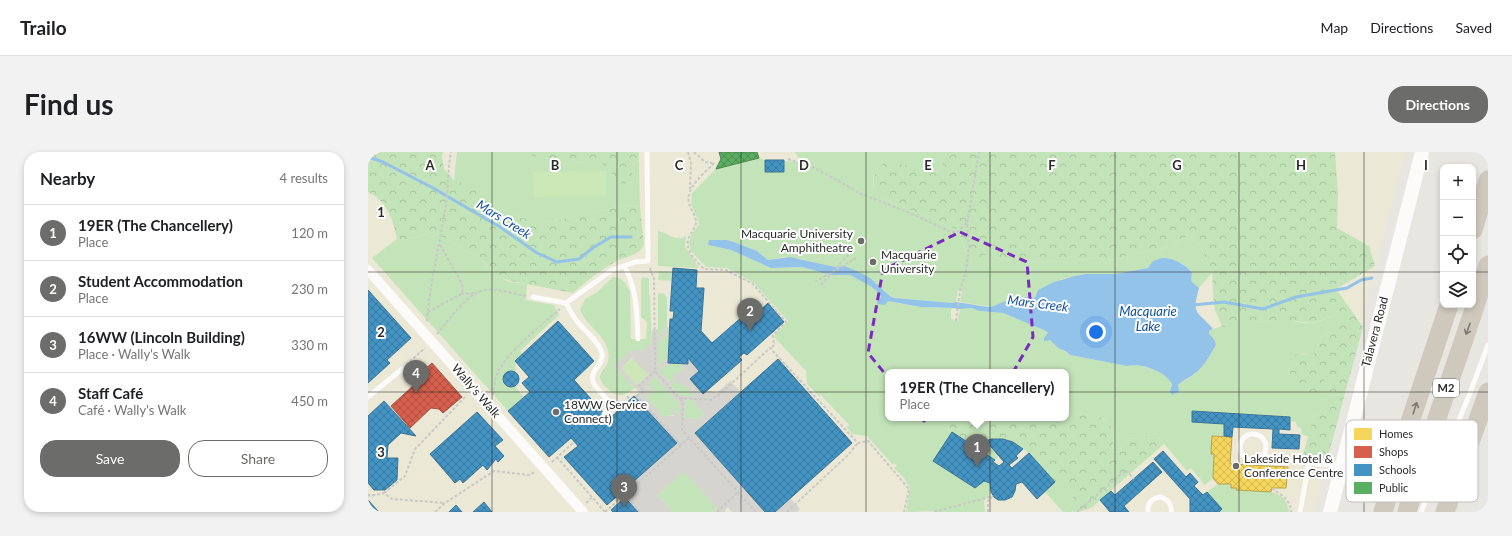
<!DOCTYPE html>
<html lang="en">
<head>
<meta charset="utf-8">
<style>
  :root { --surface:#fff; --page:#f2f2f2; --text:#202124; --muted:#757577; --line:#e0e0e0; --accent:#6c6c6a }
  body { margin:0; font-family:Lato,sans-serif; background:var(--page); color:var(--text) }
  .controls { position:absolute; right:12px; top:12px; display:grid; overflow:hidden; border-radius:8px; box-shadow:0 2px 6px #0003 }
  .controls button { width:36px; height:36px; display:grid; place-items:center; padding:0; border:0; border-bottom:1px solid var(--line); background:var(--surface); color:var(--text); font:20px sans-serif }
  .you { position:absolute; left:728px; top:180px; width:14px; height:14px; margin:-10px; border:3px solid #fff; border-radius:50%; background:#1a73e8; box-shadow:0 0 0 6px #1a73e833 }
  .badge { display:grid; place-items:center; width:26px; height:26px; border-radius:50%; background:var(--accent); color:#fff; font-size:13px; font-weight:700 }
  .pin { position:absolute; translate:-50% -33px; filter:drop-shadow(0 1px 2px #0008) }
  .pin::after { content:''; position:absolute; top:21px; width:14px; height:12px; background:inherit; clip-path:polygon(0 0,100% 0,50% 100%) }
  .popup { position:absolute; left:517px; top:217px; width:184px; height:52px; box-sizing:border-box; display:grid; place-content:center; border-radius:8px; background:var(--surface); filter:drop-shadow(0 1px 3px #0005); font-size:13px; white-space:nowrap; color:var(--muted) }
  .popup b { font-size:15px; color:var(--text) }
  .popup::after { content:''; position:absolute; left:50%; top:100%; margin-left:-8px; border:8px solid transparent; border-top-color:var(--surface) }
  .list { margin:0; padding:0; list-style:none }
  h2 { display:flex; justify-content:space-between; align-items:center; height:52px; margin:0; padding:0 16px; font-size:17px }
  h2 small { font-size:13px; font-weight:400; color:var(--muted) }
  .list li { display:grid; grid-template-columns:26px 1fr auto; gap:12px; align-items:center; box-sizing:border-box; height:56px; padding:0 16px; border-top:1px solid var(--line) }
  .list b { display:block; font-size:15px; white-space:nowrap }
  .list p { margin:0; font-size:13px; white-space:nowrap; color:var(--muted) }
  .list em { font-size:13px; font-style:normal; color:var(--muted) }
  .actions { display:flex; gap:8px; padding:12px 16px }
  .actions a { flex:1; padding:9px 0; border:1px solid var(--accent); border-radius:16px; text-align:center; font-size:14px; color:var(--accent) }
  .actions .main { background:var(--accent); color:#fff }
  .icon { flex:none; width:22px; height:22px; fill:none; stroke:currentColor; stroke-width:2; stroke-linecap:round; stroke-linejoin:round }
  .map { position:relative; flex:none; width:1120px; height:360px; overflow:hidden; border-radius:16px }
  header { display:flex; align-items:center; gap:24px; box-sizing:border-box; height:56px; padding:0 20px; background:var(--surface); border-bottom:1px solid var(--line) }
  header strong { font-size:19px }
  nav { display:flex; gap:22px; margin-inline-start:auto; font-size:14px }
  .intro { display:flex; align-items:center; justify-content:space-between; box-sizing:border-box; height:96px; padding:0 24px }
  h1 { margin:0; font-size:28px }
  .button { padding:10px 18px; border-radius:16px; background:var(--accent); color:#fff; font-size:14px; font-weight:700 }
  main { display:flex; gap:24px; padding:0 24px }
  aside { flex:1; background:var(--surface); border-radius:16px; box-shadow:0 2px 6px #0003 }
  .map>svg:first-child { display:block }
  .education { fill:#ebe8d5; fill-rule:evenodd }
  .grass { fill:#c3e4b9 }
  .forest { fill:url(#forest-crowns) }
  .pitch { fill:#cce8b7 }
  .plaza { fill:#d6d4ce; fill-rule:evenodd }
  .water { fill:#94c3e9 }
  .homes { fill:url(#homes-cross-hatch); stroke:#b9a24d }
  .shops { fill:url(#shops-cross-hatch); stroke:#a25042 }
  .schools { fill:url(#schools-cross-hatch); stroke:#3c7495 }
  .public { fill:url(#public-cross-hatch); stroke:#4c8650 }
  .lines { fill:none; stroke-linecap:round; stroke-linejoin:round }
  .stream { stroke:#94c3e9; stroke-width:3 }
  .path { stroke:#c8c8c7; stroke-width:2; stroke-dasharray:3 2; stroke-linecap:butt }
  .lane { stroke:#fcfbfa; stroke-width:5 }
  .street { stroke:#fcfbfa; stroke-width:10 }
  .secondary { stroke:#fcfbfa; stroke-width:14 }
  .highway { stroke:#cfc8bc; stroke-width:19 }
  .oneway { stroke:#7c7973 }
  .marked { fill:none; stroke:#7b2cbf; stroke-width:3; stroke-dasharray:8 5; stroke-linejoin:round }
  .grid { fill:none; stroke:#2a2a2a; stroke-width:1; stroke-opacity:0.55 }
  .poi-dot { fill:#6c6c6a; stroke:#fff; stroke-width:1.5 }
  .labels { text-anchor:middle; stroke-width:4; stroke-linejoin:round; paint-order:stroke }
  .shield { fill:#fff; stroke:#6a6a6a; stroke-width:1 }
  .shield-label { font-size:11px; font-weight:bold; fill:#2a2a2a }
  .poi-label { font-size:12px; fill:#2a2a2a; stroke:#fff; text-anchor:start }
  .street-label { font-size:12px; fill:#2a2a2a; stroke:#fff }
  .water-label { font-size:13px; font-style:italic; fill:#0e4f9a; stroke:#fff }
  .key { fill:#fff; stroke:#bfbfbf; stroke-width:1 }
  .key-label { font-size:11px; fill:#2a2a2a }
  .grid-label { font-size:13px; text-anchor:middle; font-weight:bold; fill:#2a2a2a; stroke:#fff; stroke-width:4; stroke-linejoin:round; paint-order:stroke }
</style>
</head>
<body>
<header>
<strong>Trailo</strong>
<nav><a>Map</a><a>Directions</a><a>Saved</a></nav>
</header>
<div class="intro"><h1>Find us</h1><a class="button">Directions</a></div>
<main>
<aside>
<h2>Nearby<small>4 results</small></h2>
<ul class="list">
<li><span class="badge">1</span><div><b>19ER (The Chancellery)</b><p>Place</p></div><em>120 m</em></li>
<li><span class="badge">2</span><div><b>Student Accommodation</b><p>Place</p></div><em>230 m</em></li>
<li><span class="badge">3</span><div><b>16WW (Lincoln Building)</b><p>Place · Wally's Walk</p></div><em>330 m</em></li>
<li><span class="badge">4</span><div><b>Staff Café</b><p>Café · Wally's Walk</p></div><em>450 m</em></li>
</ul>
<div class="actions"><a class="main">Save</a><a>Share</a></div>
</aside>
<div class="map">
<svg width="1120" height="360" viewBox="0 0 1120 360">
  <defs>
    <pattern id="forest-crowns" width="20" height="18" patternUnits="userSpaceOnUse"><rect width="20" height="18" fill="#c3e4b9"/><path d="M2 6a3 3 0 1 1 6 0M12 15a3 3 0 1 1 6 0" fill="none" stroke="#a8c49f"/></pattern>
    <pattern id="homes-cross-hatch" width="8" height="8" patternUnits="userSpaceOnUse"><rect width="8" height="8" fill="#f6d55c"/><path d="M0 0l8 8M0 8l8-8" fill="none" stroke="#d3b750"/></pattern>
    <pattern id="shops-cross-hatch" width="8" height="8" patternUnits="userSpaceOnUse"><rect width="8" height="8" fill="#d6604d"/><path d="M0 0l8 8M0 8l8-8" fill="none" stroke="#ae4f40"/></pattern>
    <pattern id="schools-cross-hatch" width="8" height="8" patternUnits="userSpaceOnUse"><rect width="8" height="8" fill="#4393c3"/><path d="M0 0l8 8M0 8l8-8" fill="none" stroke="#38789f"/></pattern>
    <pattern id="public-cross-hatch" width="8" height="8" patternUnits="userSpaceOnUse"><rect width="8" height="8" fill="#5aae61"/><path d="M0 0l8 8M0 8l8-8" fill="none" stroke="#4b8e50"/></pattern>
  </defs>
  <rect width="100%" height="100%" fill="#e8e6e0"/>
  <path class="education" d="M0,0h1037l-91,360h-946zM520,220h178v46h-178z"/>
  <path class="grass" d="M89,0h68l4,3 20,4 9,5 29,-2h12l8,5 10,13 15,-2 1,-12 6,-6 1,47 -13,-2 -78,17 -16,-1 -11,-3 -14,-7 -9,-2 -45,-29z
    M427,0h151l-4,20c-14,0 -25,-6 -38,-6 -9,-1 -18,2 -26,3l-5,9v8l9,12 76,32 10,27 7,3 14,-8 8,6 23,7 17,-4 35,1 23,-5 12,4 32,-8 30,-6 19,-12 13,12 11,26 -13,15 -8,-7 1,-8 -2,-3 -7,-6 -15,-6h-5l-15,10 -33,6h-29l-24,5 -24,11 -3,8 -7,-1 -24,5 -12,5 -32,-5 2,-11 -4,-1 -2,12 -4,1 -57,-5 -4,-1 -9,-9 -38,-22 -9,1 -34,-8 -18,-2 -15,3 -11,-9 -23,-9 -7,-2h-18l-1,5 23,5 40,18 32,-1 16,5 31,3 20,11 8,6 3,5 -1,1c23,9 49,10 73,10l-2,3v8l7,2 2,-12 11,-1 9,3 23,2 41,17c6,5 8,13 14,18 4,3 8,3 12,7l57,11c15,-3 37,5 45,18l-2,3 8,-2 18,-12 10,-11 10,-17 -7,-10v-4c22,-11 59,-10 84,-10 6,1 12,3 18,2 9,-1 16,-5 24,-8l3,2 1,4 -4,6 -13,10 -9,19 -11,-3 -13,13 -1,5 14,20 15,-1 2,-6 6,-4 5,1 1,5 -5,20 -12,10 -5,20 -7,-1 -1,-7 -4,-1 -1,-5 -6,-1v-4l-98,-6v11l32,2v12h-12l-1,17 3,1 -1,24 -8,7 -14,-17 -4,3 -32,-38 -15,5 -12,1 -8,12 -5,1 -3,-4c9,-34 -22,-35 -46,-35v-41h-178v46h62l-2,13 4,1 -18,29 41,27 9,-7 6,2v6l1,4 -7,8 1,11h-49l-1,-1 -29,1 4,-24 -6,-10 -10,-10 3,-2 -3,-3 -1,2 -26,-29 -15,-2 -6,-8h4l-30,-32v3l-13,-13 -1,-13 -31,-33v-4l13,-13 -34,-38 -27,-15 -21,-1 -15,-16 -2,-8 2,-7 8,-12 -1,-4 -7,-16 1,-11 24,-24 43,-11 6,2v12h19v-11l17,1z
    M290,79c9,1 18,12 28,5l-1,11 14,21 -41,-2z
    M64,80l23,11 9,7 14,6 20,20 12,6 17,2 -1,16 28,5 5,10 -39,36 3,3 -8,7 1,12 -7,-1c-9,6 -5,16 6,14l9,11 -16,14 -136,-153 25,-19 8,1z
    M291,119l13,1v9l-14,-1z
    M245,125c9,-1 14,8 17,15l1,47h15l1,-17 -6,-5v-37l2,-3 6,1v17h1l2,47 -11,10 -26,14 20,22c-4,3 -11,8 -17,7 -6,-1 -19,-12 -18,-19 1,-4 3,-6 5,-8 4,-6 5,-14 2,-21 -5,-14 -21,-22 -27,-37l5,-11 11,-6z
    M291,141h5l3,5v29l-9,10v-42z
    M301,180l-1,25 -10,9v-24z
    M303,211l9,1 4,4 -7,7 -4,1 1,2 -5,4 -11,-11 8,-7 2,2z
    M287,224l24,27v12l-16,1 -18,-19v-11l1,-2 7,8 1,-1 -7,-8z
    M308,227l8,5 12,13 -16,-1 -10,-11z
    M323,247l13,15 -6,5 -14,-1 2,-16 -2,-2z
    M316,319l33,37 -4,4h-40l-16,-17z
    M687,330l14,5 5,6 -3,13 -8,6 -18,-20z
    M850,332h13l6,4v2c19,1 49,-4 52,22h-70l3,-3 -15,-17z"/>
  <path class="forest" d="M0,0h75l-1,5 2,12 10,11 23,10 22,19 9,2 14,7 27,4 78,-17 13,2 4,37c-4,11 -16,12 -25,16 -12,5 -36,24 -46,33l-63,-12 -12,-5 -20,-20 -14,-6 -9,-7 -23,-11 -27,8 -8,-1c-3,-18 -11,-39 -29,-47z
    M157,0h114v8l-6,6 -1,12 -4,6 -6,-1 -5,-3 -10,-13 -8,-5h-12l-29,2 -9,-5 -20,-4z
    M578,0h389l3,40 -1,36 32,18 6,20 -39,23 27,38 -36,133 -25,-2 12,-42 12,-10 5,-20 -1,-5 -5,-1 -6,5 -3,10 -5,2 -9,-6 -14,-20 2,-9 7,-9 16,3 9,-19 13,-10 4,-6 -1,-4 -3,-2 -16,6 -10,2 -14,-2h-35l-38,6 -8,-20 -2,-34 -11,-26 -13,-12 -19,12 -30,6 -32,8 -12,-4 -23,5 -35,-1 -17,4 -23,-7 -8,-5 -14,8 -7,-4 -10,-27 -76,-32c-14,-14 -10,-23 3,-36l31,5 17,5h8z
    M698,261c24,0 55,1 46,35l3,4 5,-1 8,-12 12,-1 15,-5 9,11 -64,56c-11,12 -20,12 -37,12l8,-6 3,-13c-7,-8 -10,-6 -18,-11 -4,-2 -8,-8 -11,-11 -15,-17 -34,-40 -59,-30l12,15 -3,4 -47,-29 2,-13h116z"/>
  <path class="pitch" d="M238,19v25l-72,1 -1,-25z
    M265,206l15,17 -11,10 -15,-17z"/>
  <path class="plaza" d="M299,175h3l-1,5 -11,10v24l10,-9v6h3l-3,3 -2,-2 -8,7 11,11 5,-4 -2,-2 4,-3 1,1 7,-6 -4,-4h8v-6l11,13 -9,8 13,15 4,-4 10,3 13,-12 11,11 -46,41 70,79h-33l-4,-5 -3,3 1,2h-13l4,-4 -33,-36 -27,23 16,17h-35l-10,-11 -3,2 -7,-8 59,-52 -43,-47 5,-4 -25,-26 18,-16h7l2,2 11,-10v-12l6,-1v8zM264,206l16,17 -11,10 -15,-17zM287,224l24,27v12l-6,-6 -3,2 5,5h-12l-17,-19 5,-5 -6,-6 2,-1 6,7 2,-1 -7,-8zM308,228l6,6 2,-2 11,13 -15,-1 -10,-11zM323,247l13,15 -6,5 -14,-1 2,-17 -1,-1z
    M422,346l10,11 -3,3h-22z"/>
  <path class="water" d="M341,88h18l7,2 23,9 11,9 22,-3 45,10 9,-1 13,5 13,7 21,19 4,1 57,5 4,-1 32,5c6,0 9,-3 15,-5 9,-3 22,-6 32,-4l3,-8 16,-8 21,-6 11,-2h29l33,-6 4,-6c4,-2 8,-4 12,-4 9,0 23,7 28,15l-1,8 8,7c-8,29 -1,22 14,41l-4,2v3l5,5 2,6c-6,10 -12,22 -22,29 -5,4 -12,7 -16,11l1,6 -7,4 -2,-3 2,-8c-8,-13 -30,-21 -45,-18l-57,-11 -3,-3 -9,-4 -8,-8 -6,1v-3l4,-5 -4,-3 -41,-17 -23,-2 -9,-3 -11,1 -7,-1 -33,-1 -32,-6 -3,4 -8,-1 1,-4 3,-3 -3,-5 -8,-6 -20,-11h-19l-29,-8 -31,1 -40,-18 -23,-5z"/>
  <path class="homes" d="M844,284l20,1 -2,27 58,3 -2,21h-14l-1,4 -35,-2 1,-2h-6v-4h-13l-5,-6 1,-24h-3z"/>
  <path class="shops" d="M47,210l7,10 10,-9 30,34 -19,16 -4,-4 -8,-1 -21,20 -19,-22 23,-21 -3,-3 5,-4 -9,-9z"/>
  <path class="schools" d="M397,8h19v12h-19z
    M305,116l24,2 -1,18h8l-3,43 11,12 38,-33 5,5 13,-12 16,19 -37,33 -3,-2 -5,4 3,3 -39,34 -13,-15 9,-8 -11,-13v6l-20,-1 2,-44h3l1,-8h-4z
    M0,138l43,48 -24,22 3,3 -22,20z
    M190,169l36,40 -20,19 35,39 25,-23 43,47 -70,62 -43,-48 14,-11 -7,-8 -22,19 -41,-46 22,-19 -8,-9 7,-6 -14,-16z
    M410,207l74,84 -77,69h-10l-70,-79z
    M135 227a8 8 0 1 1 16 0a8 8 0 1 1-16 0Z
    M16,249l32,35 -15,-3 -13,12 -1,13h11l-1,22 -12,10h-11l-6,-7v-67z
    M824,259l98,6v13l-11,-1v5l21,1 -1,14 -27,-1 1,-19 -40,-2 -1,10 -8,-1v-12l-32,-2z
    M109,260l26,28 -8,6 9,10 -6,6 -2,-3 -9,11 -4,-5 -20,18 -3,-4 -5,4 -25,-29z
    M584,280l43,28 -2,2 6,4 5,-4 -18,-21 5,-2h12l10,3 10,7 -7,7 2,2 -9,7 3,3 17,-15 26,29 -18,17 -15,-17 -6,2 -1,7 -3,6 -7,3h-7l-4,-3 -3,-5 -1,-9 -6,-2 -9,7 -42,-27z
    M795,299l23,26 4,-4 8,9 -4,4 9,9 4,-3 15,17 -3,3h-29v-13l-36,-40z
    M785,310l9,10 -38,34 5,6h-19l-10,-12 11,-9 4,4z
    M0,348l11,12h-11z
    M254,348l3,3 3,-2 10,11h-25l-2,-2z
    M116,350l8,10h-19z
    M88,353l6,7h-13z"/>
  <path class="public" d="M351,0h38l2,6 -43,11 5,-10z"/>
  <g class="lines">
    <path class="stream" d="M0,5l15,5 50,26 67,39 37,26 20,9 22,-3 15,-12 17,-10h20
      M825,153l31,-3 39,7 33,-12 51,-9 14,-8 11,-2"/>
    <path class="path" d="M320,0l3,12 -1,25
      M326,0l11,10 7,1
      M420,7l26,9 16,8 29,17 51,20 41,19h6l10,-9
      M346,11c-11,12 -31,26 -24,43 2,6 7,12 6,17 -1,6 -5,9 -7,14 -5,13 6,23 15,32l22,1 27,14 33,38 -13,13 1,10 -3,3
      M282,116l4,11 1,92 24,27 33,2 4,-4 3,-1 51,-47 88,95 10,-2 41,48 -5,23
      M468,116l13,-14
      M447,130l41,-24
      M453,133l11,-12
      M93,142l13,-1
      M60,160l33,-18 2,-5 -1,-5 -23,-41
      M59,169c3,-39 13,-78 19,-117 2,-17 2,-35 5,-52
      M588,169l4,-30 6,-20 3,-24 -2,-24 12,-71
      M69,182c11,-13 31,-42 48,-44 13,-2 28,4 41,6
      M38,213l19,-17
      M125,243c2,-7 1,-15 4,-21 10,-22 44,-49 63,-65
      M259,244l3,4
      M269,244l7,-5 -5,-5 16,-15
      M268,245l1,-1 44,49
      M312,247l3,3 -1,28 74,82
      M189,305l48,55
      M184,310l22,-20
      M904,336c8,7 19,11 19,24
      M16,341l21,-17 10,-27 52,-54
      M0,342l2,2 14,-3 8,6 53,4
      M218,351l6,-6
      M67,360l10,-9 49,-32 35,4 6,-3
      M237,360l20,-17
      M272,360l-15,-17 64,-57
      M349,360l21,-20
      M419,360l61,-57 10,-12
      M566,360l59,-16
      M620,360v-11l4,-4
      M709,360l49,-42 8,9"/>
    <path class="lane" d="M257,115c12,24 12,46 13,72
      M165,145l33,6
      M1057,233l17,6
      M0,245l34,-28
      M236,262c14,-15 -8,-20 -11,-33 -3,-12 11,-16 9,-28 -4,-14 -21,-24 -28,-36 -3,-4 -5,-9 -8,-14l46,-33 23,-8 13,-1 -1,-109
      M872 295a13 13 0 1 1 26 0a13 13 0 1 1-26 0Z
      M894,304l47,7
      M780,360c-1,-9 4,-14 13,-15 7,3 11,7 10,15
      M932,360l9,-49 31,3
      M1053,360l49,-119 18,-48"/>
    <path class="street" d="M0,118l215,242"/>
    <path class="secondary" d="M962,360l92,-360"/>
    <path class="highway" d="M1105,78l15,-50
      M1015,360l29,-96 37,-111
      M1039,360c24,-83 56,-164 81,-247
      M1077,360l43,-120"/>
  </g>
  <defs><path id="oneway-shaft" d="M-6 0H5M1.5-3L5.5 0L1.5 3" fill="none" stroke-width="1.6" stroke-linecap="round" stroke-linejoin="round"/></defs>
  <g class="oneway">
    <use href="#oneway-shaft" transform="translate(1100 177) rotate(110)"/>
    <use href="#oneway-shaft" transform="translate(1047 256) rotate(-72)"/>
  </g>
  <path class="marked" d="M592,80l67,30 6,75 -40,71 -69,13 -56,-68 15,-83z"/>
  <path class="grid" d="M124,0v360M249,0v360M373,0v360M498,0v360M622,0v360M747,0v360M871,0v360M996,0v360M0,120h1075M1105,120h15M0,240h1120"/>
  <g class="poi-dot">
    <circle cx="493" cy="89" r="4"/>
    <circle cx="505" cy="110" r="4"/>
    <circle cx="188" cy="260" r="4"/>
    <circle cx="868" cy="314" r="4"/>
  </g>
  <g class="labels">
    <rect class="shield" x="1065" y="227" width="26" height="18" rx="3"/>
    <g class="shield-label">
      <text x="1078" y="240">M2</text>
    </g>
    <g class="poi-label">
      <text x="485" y="86" text-anchor="end">Macquarie University<tspan x="485" dy="14">Amphitheatre</tspan></text>
      <text x="513" y="107">Macquarie<tspan x="513" dy="14">University</tspan></text>
      <text x="196" y="257">18WW (Service<tspan x="196" dy="14">Connect)</tspan></text>
      <text x="876" y="311">Lakeside Hotel &amp;<tspan x="876" dy="14">Conference Centre</tspan></text>
    </g>
    <g class="street-label">
      <text transform="translate(1007 180) rotate(-75)" y="4">Talavera Road</text>
      <text transform="translate(108 239) rotate(49)" y="4">Wally's Walk</text>
    </g>
    <g class="water-label">
      <text transform="translate(136 67) rotate(32)" y="5">Mars Creek</text>
      <text transform="translate(670 151) rotate(7)" y="5">Mars Creek</text>
      <text x="780" y="164">Macquarie<tspan x="780" dy="15">Lake</tspan></text>
    </g>
  </g>
  <rect x="978" y="268" width="132" height="82" rx="6" class="key"/>
  <rect x="986" y="276" width="18" height="12" fill="#f6d55c"/>
  <rect x="986" y="294" width="18" height="12" fill="#d6604d"/>
  <rect x="986" y="312" width="18" height="12" fill="#4393c3"/>
  <rect x="986" y="330" width="18" height="12" fill="#5aae61"/>
  <g class="key-label">
    <text x="1011" y="286">Homes</text>
    <text x="1011" y="304">Shops</text>
    <text x="1011" y="322">Schools</text>
    <text x="1011" y="340">Public</text>
  </g>
  <g class="grid-label">
    <text x="62" y="18">A</text>
    <text x="187" y="18">B</text>
    <text x="311" y="18">C</text>
    <text x="436" y="18">D</text>
    <text x="560" y="18">E</text>
    <text x="684" y="18">F</text>
    <text x="809" y="18">G</text>
    <text x="933" y="18">H</text>
    <text x="1058" y="18">I</text>
    <text x="13" y="65">1</text>
    <text x="13" y="185">2</text>
    <text x="13" y="305">3</text>
  </g>
</svg>
<div class="controls">
<button>+</button>
<button>−</button>
<button><svg class="icon" aria-label="locate" viewBox="0 0 24 24"><circle cx="12" cy="12" r="6"/><path d="M12 2v4M12 18v4M2 12h4M18 12h4"/></svg></button>
<button><svg class="icon" aria-label="layers" viewBox="0 0 24 24"><path d="M12 4l9 5-9 5-9-5zM3 14l9 5 9-5"/></svg></button>
</div>
<div class="you"></div>
<div class="pin badge" style="left:609px;top:315px">1</div>
<div class="popup"><b>19ER (The Chancellery)</b>Place</div>
<div class="pin badge" style="left:382px;top:179px">2</div>
<div class="pin badge" style="left:256px;top:355px">3</div>
<div class="pin badge" style="left:48px;top:241px">4</div>
</div>
</main>
</body>
</html>
